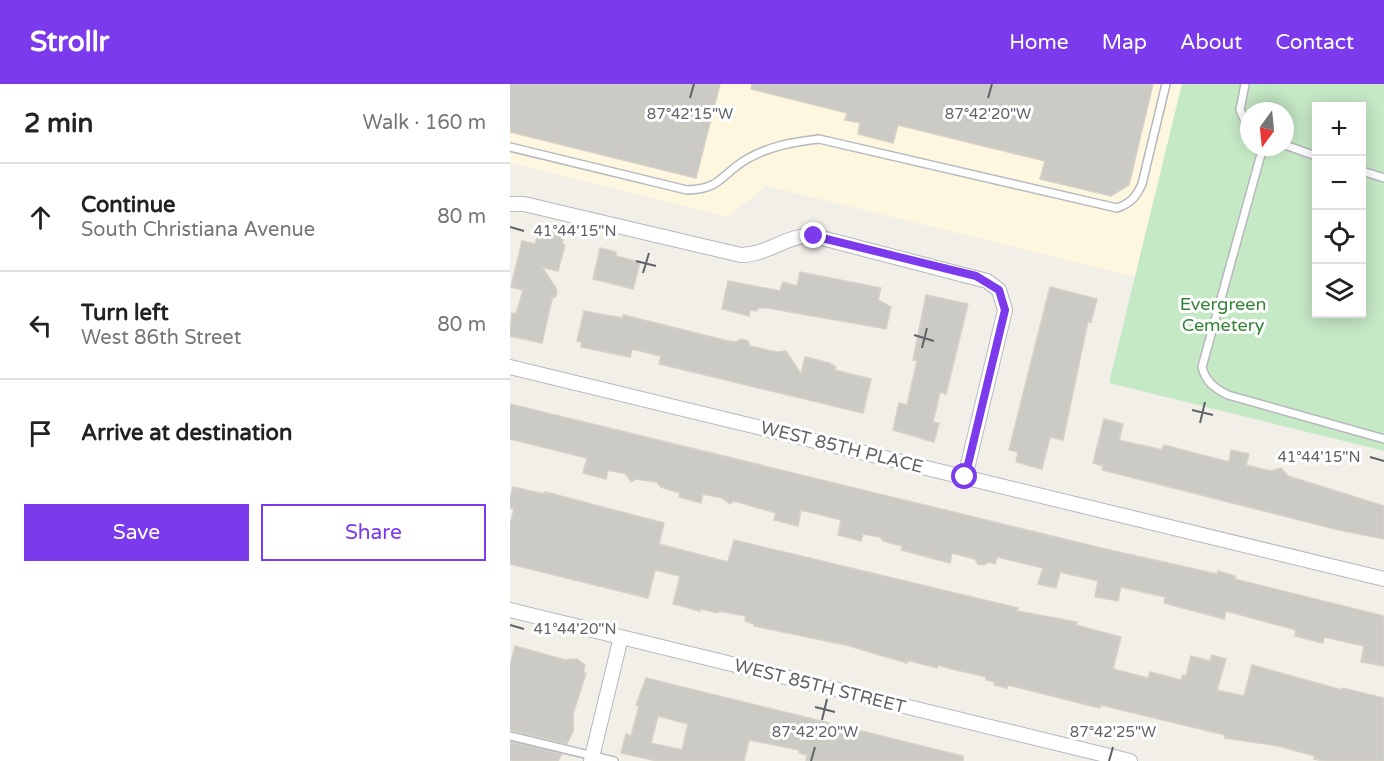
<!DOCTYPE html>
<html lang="en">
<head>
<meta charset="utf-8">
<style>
  :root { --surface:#fff; --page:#f6f6f6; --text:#222; --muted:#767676; --line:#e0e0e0; --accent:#7c3aed }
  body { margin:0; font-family:"Varela Round",sans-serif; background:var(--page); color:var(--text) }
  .controls { position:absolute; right:18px; top:18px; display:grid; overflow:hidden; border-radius:0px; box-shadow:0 3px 15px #0003 }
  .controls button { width:54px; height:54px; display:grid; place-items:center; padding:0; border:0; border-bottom:2px solid var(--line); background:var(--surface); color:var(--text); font:30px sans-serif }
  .compass { position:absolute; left:730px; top:18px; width:54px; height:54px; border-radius:50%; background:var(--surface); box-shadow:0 3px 15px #0003; rotate:195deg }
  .stop { position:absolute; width:18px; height:18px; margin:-14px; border:4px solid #7c3aed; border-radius:50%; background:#fff }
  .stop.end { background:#7c3aed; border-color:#fff; box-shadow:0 2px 6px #0008 }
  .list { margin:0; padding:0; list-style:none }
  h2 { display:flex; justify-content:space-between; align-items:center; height:78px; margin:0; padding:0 24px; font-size:26px }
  h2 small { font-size:20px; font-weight:400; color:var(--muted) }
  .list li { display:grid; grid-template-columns:39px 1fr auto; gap:18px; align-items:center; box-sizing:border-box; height:108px; padding:0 24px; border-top:2px solid var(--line) }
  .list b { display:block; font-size:22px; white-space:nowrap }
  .list p { margin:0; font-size:20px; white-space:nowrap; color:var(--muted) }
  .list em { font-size:20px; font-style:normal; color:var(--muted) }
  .actions { display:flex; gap:12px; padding:18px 24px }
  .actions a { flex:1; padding:14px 0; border:2px solid var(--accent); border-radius:0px; text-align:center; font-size:21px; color:var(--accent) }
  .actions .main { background:var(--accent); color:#fff }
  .icon { flex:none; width:33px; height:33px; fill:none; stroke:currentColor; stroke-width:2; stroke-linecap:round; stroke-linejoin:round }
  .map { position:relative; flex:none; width:874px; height:677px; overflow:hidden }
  header { display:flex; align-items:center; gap:36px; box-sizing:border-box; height:84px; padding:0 30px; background:var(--accent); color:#fff }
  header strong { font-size:28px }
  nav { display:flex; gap:33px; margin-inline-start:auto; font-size:21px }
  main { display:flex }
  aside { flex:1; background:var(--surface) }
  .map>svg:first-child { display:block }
  .commercial { fill:#fef7e0 }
  .green { fill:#c5e8c5; fill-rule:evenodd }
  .building { fill:#cccac5; stroke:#d6d1c6; stroke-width:1.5; fill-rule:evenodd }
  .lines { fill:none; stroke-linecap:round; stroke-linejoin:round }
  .lane-casing { stroke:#b5b8bc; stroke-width:10 }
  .street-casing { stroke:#b5b8bc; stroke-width:16 }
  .lane { stroke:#fff; stroke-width:7 }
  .street { stroke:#fff; stroke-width:14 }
  .route { stroke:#7c3aed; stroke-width:8 }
  .ticks { fill:none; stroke:#5f6368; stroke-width:2 }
  .labels { text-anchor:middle; stroke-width:6; stroke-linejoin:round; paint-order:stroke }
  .park-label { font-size:18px; fill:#348238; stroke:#fff }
  .street-label { font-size:18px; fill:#5f6368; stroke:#fff }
  .ticks-label { font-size:15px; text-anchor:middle; fill:#5f6368; stroke:#fff; stroke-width:6; stroke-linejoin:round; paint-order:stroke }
</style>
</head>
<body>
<header>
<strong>Strollr</strong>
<nav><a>Home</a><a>Map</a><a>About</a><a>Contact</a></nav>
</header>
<main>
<aside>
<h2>2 min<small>Walk · 160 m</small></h2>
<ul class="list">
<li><svg class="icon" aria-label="ahead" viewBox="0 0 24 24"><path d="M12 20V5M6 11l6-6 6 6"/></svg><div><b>Continue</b><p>South Christiana Avenue</p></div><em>80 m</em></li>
<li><svg class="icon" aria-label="left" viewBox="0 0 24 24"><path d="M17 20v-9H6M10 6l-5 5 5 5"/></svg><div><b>Turn left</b><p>West 86th Street</p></div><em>80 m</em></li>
<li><svg class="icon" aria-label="arrive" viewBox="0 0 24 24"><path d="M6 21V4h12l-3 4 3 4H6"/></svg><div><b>Arrive at destination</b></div></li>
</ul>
<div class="actions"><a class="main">Save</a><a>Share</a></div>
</aside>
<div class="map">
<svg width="874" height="677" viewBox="0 0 874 677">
  <rect width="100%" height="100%" fill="#f1efe8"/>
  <path class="commercial" d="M0,0h672l-47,193 -368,-91 -40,31 -217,-54z"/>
  <path class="green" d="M672,0h202v367l-275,-68zM806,22h46v208h-46zM739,27h36v36h-36z"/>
  <path class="building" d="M0,0h210l-24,94 -186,-46z
    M242,0h401l-24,101 -18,11 -71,-17 5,-18 -147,-36 -5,18 -35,-9 2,-11 -15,-3 2,-7 -96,-24z
    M30,146l24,6 -2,8 3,1 -7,26 -16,-4 15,23 -1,6 -4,3 -10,44 -32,-7 2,-23 4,1 7,-24 -12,-3 11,-46 13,3z
    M90,164l16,4v4l24,6 -7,27 -40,-10z
    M290,188l81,16 -3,12 13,7 -5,22 -118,-21h-10l-1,3 -7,-1 -1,6 -27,-7 6,-28 52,10 3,-9 14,4z
    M540,203l47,12 -6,23 -3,-1 -25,119 -13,-3 -8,32 -26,-7 2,-10 -9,-2z
    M416,211l42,9 -22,90 -6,-2 -7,30 6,1 -5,19 -41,-12 6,-27 8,2 10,-44 -4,-1z
    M74,227l38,7 1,-3 105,26 8,1 5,-3 7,2 2,5 27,6 9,-1 15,23 4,-17 24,6 7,4 -1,3 36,9 -8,34 -204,-49 2,-8 -29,-7 -2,8 -49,-10 1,-5 -5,-1z
    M0,320l591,144 116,26 1,-3 17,5v3l149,37v50l-23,-4 3,-16 -40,-9 -1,6 -28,-7 1,-6 -70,-19 -2,8 -60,-16 1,-6 -44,-10 -3,14 -23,-4 3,-16 -38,-9 -4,16 -18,-4 5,-16 -46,-11 -2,7 -6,-2 -5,3 -6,-1 -3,-5 -23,-6 -2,10 -49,-13 1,-4 -19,-5 -3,-4 -17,-3 -2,7 -23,-6 3,-15 -40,-10 -3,16 -24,-6 2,-7 -42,-12 -4,3 -8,-6 -19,-4 -2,9 -22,-6 1,-4 -19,-6 -4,-5 -21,-3 -5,3 -5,-8 -18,-4 -2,9 -23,-6 4,-15 -77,-19z
    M594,335l19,5 -4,16 43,10 2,-5 65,17 2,-12 18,4 -3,11 25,6 10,-3 7,8 96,30v33l-45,-9 -237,-60 1,-4 -10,-3z
    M3,403l31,7 1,-2 119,31 -5,21 69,18 6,-22 284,68 -1,3 60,11 -1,3 45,12 -8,32 35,9 2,-6 31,8 2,-5 3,1 5,-20 19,5 2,-6 14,4 -9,31 27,6 8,-31 90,25 1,-2 41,10v63h-61l-9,-2 1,-3 -37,-10 -53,-8v-3l-124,-30 -1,3 -92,-23 -1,3 -13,-3 1,-3 -9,-2v-3l-38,-9 -10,-3 -1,3 -30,-8v3l-61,-18 -92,-19v-2l-9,-3 1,-5 -28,-5v2l-17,-4 -1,2 -27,-7 7,-28 -25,-6 -7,28 -138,-34v-39l4,-16 -4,-1v-9z
    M5,562l50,14 12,-1 8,6 -2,8h3l-13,41v17l-6,13 -57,-14v-64z
    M136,594l317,78v5h-157l1,-6 -8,-2v-3l-50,-10 -5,21h-87l-36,-8 5,-19 5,2 8,-30 -3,-1zM148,632l30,8 -6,26 -31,-7z
    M0,658l52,12 -4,7h-48z"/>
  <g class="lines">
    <defs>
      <path id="lane" d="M735,0l-5,26 9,20
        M775,61l31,11
        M0,63l177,43c35,-1 34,-16 60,-31 23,-13 46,-17 72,-20l298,69c14,-5 19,-11 25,-24l24,-100
        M753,63l-61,220c4,15 12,21 26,28l156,44
        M852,87l22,7
        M0,652l104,25"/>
      <path id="street" d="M0,120h14l217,51c27,0 46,-21 73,-19l173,45 12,9 6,20 -40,167
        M0,283l874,212
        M0,526l620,151
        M81,677l30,-124"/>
    </defs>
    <use href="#lane" class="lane-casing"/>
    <use href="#street" class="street-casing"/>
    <use href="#lane" class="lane"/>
    <use href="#street" class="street"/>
  </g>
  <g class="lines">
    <path class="route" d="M304,152l162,40 23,14 6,20 -40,167"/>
  </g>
  <path class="ticks" d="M180,14l4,-14M478,14l4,-14M0,143l14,4M126,177l20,5M133,189l6,-20M404,251l20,6M412,264l5,-20M682,326l21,5M690,339l5,-21M860,373l14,4M0,541l14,4M305,623l20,5M312,636l5,-21M301,677l4,-14M599,677l4,-14"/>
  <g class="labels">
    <g class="park-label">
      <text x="713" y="226">Evergreen<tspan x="713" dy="21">Cemetery</tspan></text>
    </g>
    <g class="street-label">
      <text transform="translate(332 363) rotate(14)" y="6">WEST 85TH PLACE</text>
      <text transform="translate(310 602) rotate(14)" y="6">WEST 85TH STREET</text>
    </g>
  </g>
  <g class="ticks-label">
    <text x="180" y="35">87°42'15"W</text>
    <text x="478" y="35">87°42'20"W</text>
    <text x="65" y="152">41°44'15"N</text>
    <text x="809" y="378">41°44'15"N</text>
    <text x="65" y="550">41°44'20"N</text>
    <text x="305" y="653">87°42'20"W</text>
    <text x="603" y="653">87°42'25"W</text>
  </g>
</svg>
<div class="controls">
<button>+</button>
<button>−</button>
<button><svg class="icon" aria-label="locate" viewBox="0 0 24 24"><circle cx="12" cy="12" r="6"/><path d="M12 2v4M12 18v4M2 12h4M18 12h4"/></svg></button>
<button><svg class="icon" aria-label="layers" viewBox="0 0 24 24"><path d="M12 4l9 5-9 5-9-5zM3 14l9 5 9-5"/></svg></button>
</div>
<svg class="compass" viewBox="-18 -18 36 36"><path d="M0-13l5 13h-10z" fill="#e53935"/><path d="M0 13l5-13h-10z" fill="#767676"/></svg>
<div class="stop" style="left:455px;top:393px"></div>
<div class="stop end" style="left:304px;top:152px"></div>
</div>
</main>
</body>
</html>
